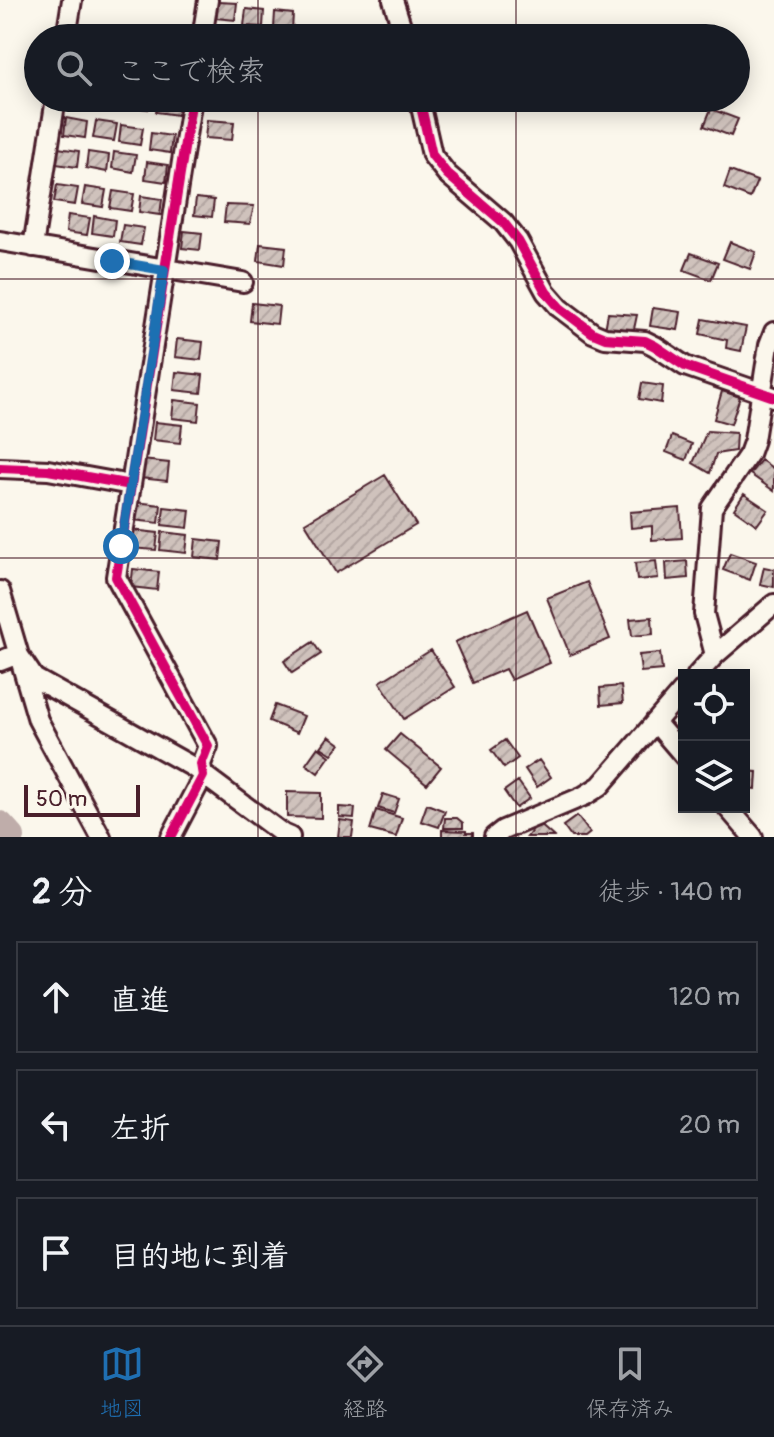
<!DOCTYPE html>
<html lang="ja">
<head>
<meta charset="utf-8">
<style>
  :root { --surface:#171b24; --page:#242831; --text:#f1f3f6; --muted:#9ea1a6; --line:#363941; --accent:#1f6fb2 }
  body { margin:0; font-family:Pangolin,"Klee One",sans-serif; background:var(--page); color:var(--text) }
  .controls { position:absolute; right:24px; bottom:24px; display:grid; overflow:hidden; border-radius:0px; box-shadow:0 4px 20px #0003 }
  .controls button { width:72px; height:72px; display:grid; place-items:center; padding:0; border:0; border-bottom:2px solid var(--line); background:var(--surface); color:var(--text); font:40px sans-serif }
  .scale { position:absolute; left:24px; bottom:20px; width:116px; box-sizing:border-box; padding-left:8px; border:4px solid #4a1f2b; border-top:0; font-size:22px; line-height:28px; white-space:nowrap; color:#4a1f2b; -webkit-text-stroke:6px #fbf7ec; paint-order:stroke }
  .stop { position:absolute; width:24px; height:24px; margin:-18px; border:6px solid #1f6fb2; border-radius:50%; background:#fff }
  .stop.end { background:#1f6fb2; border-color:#fff; box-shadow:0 2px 8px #0008 }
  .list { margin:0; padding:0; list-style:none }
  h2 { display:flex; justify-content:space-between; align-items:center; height:104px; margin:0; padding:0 32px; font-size:34px }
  h2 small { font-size:26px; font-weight:400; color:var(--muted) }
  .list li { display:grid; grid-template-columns:52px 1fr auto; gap:24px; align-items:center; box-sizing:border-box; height:112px; margin:0 16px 16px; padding:0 16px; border:2px solid var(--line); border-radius:0px }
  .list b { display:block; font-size:30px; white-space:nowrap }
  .list em { font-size:26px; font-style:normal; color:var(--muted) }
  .icon { flex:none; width:44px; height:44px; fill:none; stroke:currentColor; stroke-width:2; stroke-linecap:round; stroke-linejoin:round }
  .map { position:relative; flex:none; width:774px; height:837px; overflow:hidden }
  .search { position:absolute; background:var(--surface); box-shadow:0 4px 20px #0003; left:24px; right:24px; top:24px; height:88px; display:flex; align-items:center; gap:20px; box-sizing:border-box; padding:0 28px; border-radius:44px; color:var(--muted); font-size:30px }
  .sheet { height:488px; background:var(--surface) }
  nav { display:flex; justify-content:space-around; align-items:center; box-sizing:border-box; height:112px; border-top:2px solid var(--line); background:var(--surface); font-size:22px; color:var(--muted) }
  nav a { display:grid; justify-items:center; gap:4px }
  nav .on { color:var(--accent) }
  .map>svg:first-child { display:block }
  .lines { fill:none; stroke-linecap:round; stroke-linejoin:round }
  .river { stroke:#bfadaa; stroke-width:28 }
  .building { fill:url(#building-hatch); stroke:#4a1f2b; stroke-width:2 }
  .minor-casing { stroke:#4a1f2b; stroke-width:24 }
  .minor { stroke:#fbf7ec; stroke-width:18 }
  .cycleway-casing { stroke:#fbf7ec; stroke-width:15 }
  .cycleway { stroke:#d6006c; stroke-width:10 }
  .route { stroke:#1f6fb2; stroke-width:10 }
  .grid { fill:none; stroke:#4a1f2b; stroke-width:2; stroke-opacity:0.55 }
</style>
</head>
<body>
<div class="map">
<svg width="774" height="837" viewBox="0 0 774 837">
  <defs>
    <pattern id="building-hatch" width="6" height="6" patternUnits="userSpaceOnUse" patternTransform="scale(2)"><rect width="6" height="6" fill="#cfc2bc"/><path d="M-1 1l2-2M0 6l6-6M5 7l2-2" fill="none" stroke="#b3a6a2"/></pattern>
  </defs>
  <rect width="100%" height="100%" fill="#fbf7ec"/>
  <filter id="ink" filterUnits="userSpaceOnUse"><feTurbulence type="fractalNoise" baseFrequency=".0125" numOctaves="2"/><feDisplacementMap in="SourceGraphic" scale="16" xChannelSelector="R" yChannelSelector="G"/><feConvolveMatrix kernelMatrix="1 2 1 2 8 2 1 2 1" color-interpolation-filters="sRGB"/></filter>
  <g filter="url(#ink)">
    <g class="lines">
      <path class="river" d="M0,825l11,12"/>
    </g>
    <path class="building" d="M218,2l19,1 -2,17 -19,-2z
      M246,9l18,2 -1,16 -19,-1z
      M275,12l18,2 -1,16 -18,-2z
      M101,98h22l-1,6 -21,-3z
      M128,98h22l-2,11 -21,-3z
      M158,98h22l-2,17 -22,-3z
      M711,109l27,10 -7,17 -27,-10z
      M66,118l21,4 -2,16 -21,-3z
      M207,120l27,2 -2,18 -27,-2z
      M96,121l21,3 -3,17 -21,-3z
      M121,125l22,3 -3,17 -21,-3z
      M151,133l21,3 -2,17 -21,-3z
      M58,148l21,3 -2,16 -21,-3z
      M88,152l21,3 -2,17 -21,-4z
      M114,152l22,3 -3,17 -21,-4z
      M147,162l21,3 -2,17 -21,-3z
      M730,171l27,10 -7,17 -26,-10z
      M57,185l21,3 -3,17 -21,-3z
      M85,187l21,3 -3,17 -21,-3z
      M113,191l21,3 -3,17 -21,-3z
      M141,196l21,3 -2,16 -21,-3z
      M196,198l18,2 -2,17 -18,-2z
      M226,205l28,1 -4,18 -26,-2z
      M68,215l22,3 -3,17 -21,-3z
      M94,216l21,4 -2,16 -21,-3z
      M123,225l21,3 -3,17 -21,-3z
      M184,231l18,2 -2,17 -18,-2z
      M730,242l26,10 -6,17 -27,-10z
      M260,244l26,3 -2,18 -26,-4z
      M691,253l27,10 -7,17 -27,-10z
      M252,303l27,3 -2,18 -27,-3z
      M653,308l28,4 -3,18 -28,-4z
      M608,313l29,2 -4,19 -28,-4z
      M703,319l43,8 -5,24 -15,-3 1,-8 -27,-6z
      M177,339l26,3 -2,18 -26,-3z
      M176,372l27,3 -2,18 -27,-3z
      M642,383l21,3 -2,17 -22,-4z
      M722,391l18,6 -9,27 -17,-5z
      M174,400l26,3 -2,18 -26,-3z
      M155,422l27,3 -2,18 -27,-3z
      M707,431l29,2 -1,18 -19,3 -6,19 -17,-10z
      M672,436l20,8 -6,16 -20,-8z
      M142,460l27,3 -2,18 -27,-3z
      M761,460l13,9v22l-24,-17z
      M385,475l31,50 -80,48 -31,-50z
      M744,494l24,16 -11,15 -23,-16z
      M135,502l26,3 -2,18 -26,-3z
      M164,507l26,3 -2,18 -26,-3z
      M680,508l2,30 -30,2v-14l-21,2 -1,-16z
      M132,530l26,3 -2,17 -26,-2z
      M162,532l26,3 -2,18 -26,-3z
      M196,539l26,3 -2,18 -26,-3z
      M730,553l26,9 -6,18 -27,-10z
      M656,561l2,17 -21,2 -2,-17z
      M687,561l1,17 -21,2 -1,-17z
      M764,567l10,2v18l-14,-3z
      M133,569l26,3 -2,18 -26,-3z
      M587,582l23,57 -40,16 -23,-57z
      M527,610l23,53 -39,17 -6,-11 -32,14 -18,-41z
      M652,617l1,17 -21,2 -2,-17z
      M313,642l8,12 -29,19 -8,-12z
      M431,650l24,37 -51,32 -24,-37z
      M660,653l2,17 -21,2 -2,-17z
      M621,686l2,17 -22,2 -1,-17z
      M275,705l29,11 -7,17 -28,-12z
      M400,734l41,33 -14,17 -41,-34z
      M329,736l11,8 -8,10 -11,-7z
      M505,740l13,18 -14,10 -13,-18z
      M318,747l12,9 -12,17 -12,-9z
      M539,760l12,17 -14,10 -12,-18z
      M744,771l13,1 -1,17 -12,-1z
      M518,781l12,17 -14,10 -12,-17z
      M287,792l34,1v25l-34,-1z
      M383,794l16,5 -5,14 -16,-5z
      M427,804l18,7 -6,16 -18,-6z
      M339,807l16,1 -1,10 -15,-1z
      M376,810l26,8 -6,19 -26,-7z
      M577,816l13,17 -5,4h-14l-8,-11z
      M445,818h12l6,5v5h-19z
      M340,820l14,2 -2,15h-14z
      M538,823l16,14h-27z
      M442,830l24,1v2h7v4h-31z"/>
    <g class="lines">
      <defs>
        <path id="minor" d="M393,0l12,38
          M66,38l6,-38
          M202,38l6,-38
          M419,98l13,57 15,19 56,48 15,19 28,51 14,16 33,25 12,5 40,3 10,5 30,20 89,31
          M0,241l243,41
          M33,247l23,-149
          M0,468l48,2 83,15 -15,92 92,169 -7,18 2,12 -32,61
          M131,485l61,-387
          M0,591l38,129 63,117
          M715,655l-11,-41 8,-106 37,-54 5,-14 15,-95 5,-13
          M0,661l18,-7 16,24 159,89 90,67 7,3
          M697,675l18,-20 59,-51
          M655,722l29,34
          M727,807l26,30
          M494,837l9,-7 81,-34 16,-10 84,-97"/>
      </defs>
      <use href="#minor" class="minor-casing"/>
      <use href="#minor" class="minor"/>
      <defs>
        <path id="cycleway" d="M419,98l13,57 15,19 56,48 15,19 28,51 14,16 33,25 12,5 40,3 10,5 30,20 89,31
          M0,468l48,2 83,15 -15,92 92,169 -7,18 2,12 -32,61
          M131,485l61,-387"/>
      </defs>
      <use href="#cycleway" class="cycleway-casing"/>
      <use href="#cycleway" class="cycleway"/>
    </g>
  </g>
  <g class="lines" filter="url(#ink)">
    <path class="route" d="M112,261l52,9 -43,276"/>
  </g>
  <path class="grid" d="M258,0v38M516,0v38M258,98v739M516,98v739M0,279h774M0,558h774"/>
</svg>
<div class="controls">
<button><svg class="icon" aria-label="locate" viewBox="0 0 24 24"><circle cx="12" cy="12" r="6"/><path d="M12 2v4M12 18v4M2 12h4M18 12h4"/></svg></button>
<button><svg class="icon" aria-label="layers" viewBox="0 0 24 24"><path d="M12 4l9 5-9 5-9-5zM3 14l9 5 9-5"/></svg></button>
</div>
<div class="scale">50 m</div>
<div class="stop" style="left:121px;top:546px"></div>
<div class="stop end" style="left:112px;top:261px"></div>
<div class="search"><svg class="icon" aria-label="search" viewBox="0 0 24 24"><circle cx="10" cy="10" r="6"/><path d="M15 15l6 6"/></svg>ここで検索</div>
</div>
<section class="sheet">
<h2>2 分<small>徒歩 · 140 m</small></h2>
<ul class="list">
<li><svg class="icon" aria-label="ahead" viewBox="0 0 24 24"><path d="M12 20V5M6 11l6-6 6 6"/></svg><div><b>直進</b></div><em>120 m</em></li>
<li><svg class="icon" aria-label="left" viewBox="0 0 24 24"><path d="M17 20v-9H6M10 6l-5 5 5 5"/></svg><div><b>左折</b></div><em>20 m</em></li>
<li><svg class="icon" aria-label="arrive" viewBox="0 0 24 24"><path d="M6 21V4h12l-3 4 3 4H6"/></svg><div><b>目的地に到着</b></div></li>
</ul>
</section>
<nav>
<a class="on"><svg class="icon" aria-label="map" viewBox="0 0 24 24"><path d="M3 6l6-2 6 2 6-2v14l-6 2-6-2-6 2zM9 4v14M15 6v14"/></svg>地図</a>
<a><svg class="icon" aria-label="directions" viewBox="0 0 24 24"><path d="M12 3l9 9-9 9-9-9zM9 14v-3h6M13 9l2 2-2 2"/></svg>経路</a>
<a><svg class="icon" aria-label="saved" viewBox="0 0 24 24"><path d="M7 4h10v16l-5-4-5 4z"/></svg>保存済み</a>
</nav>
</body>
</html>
